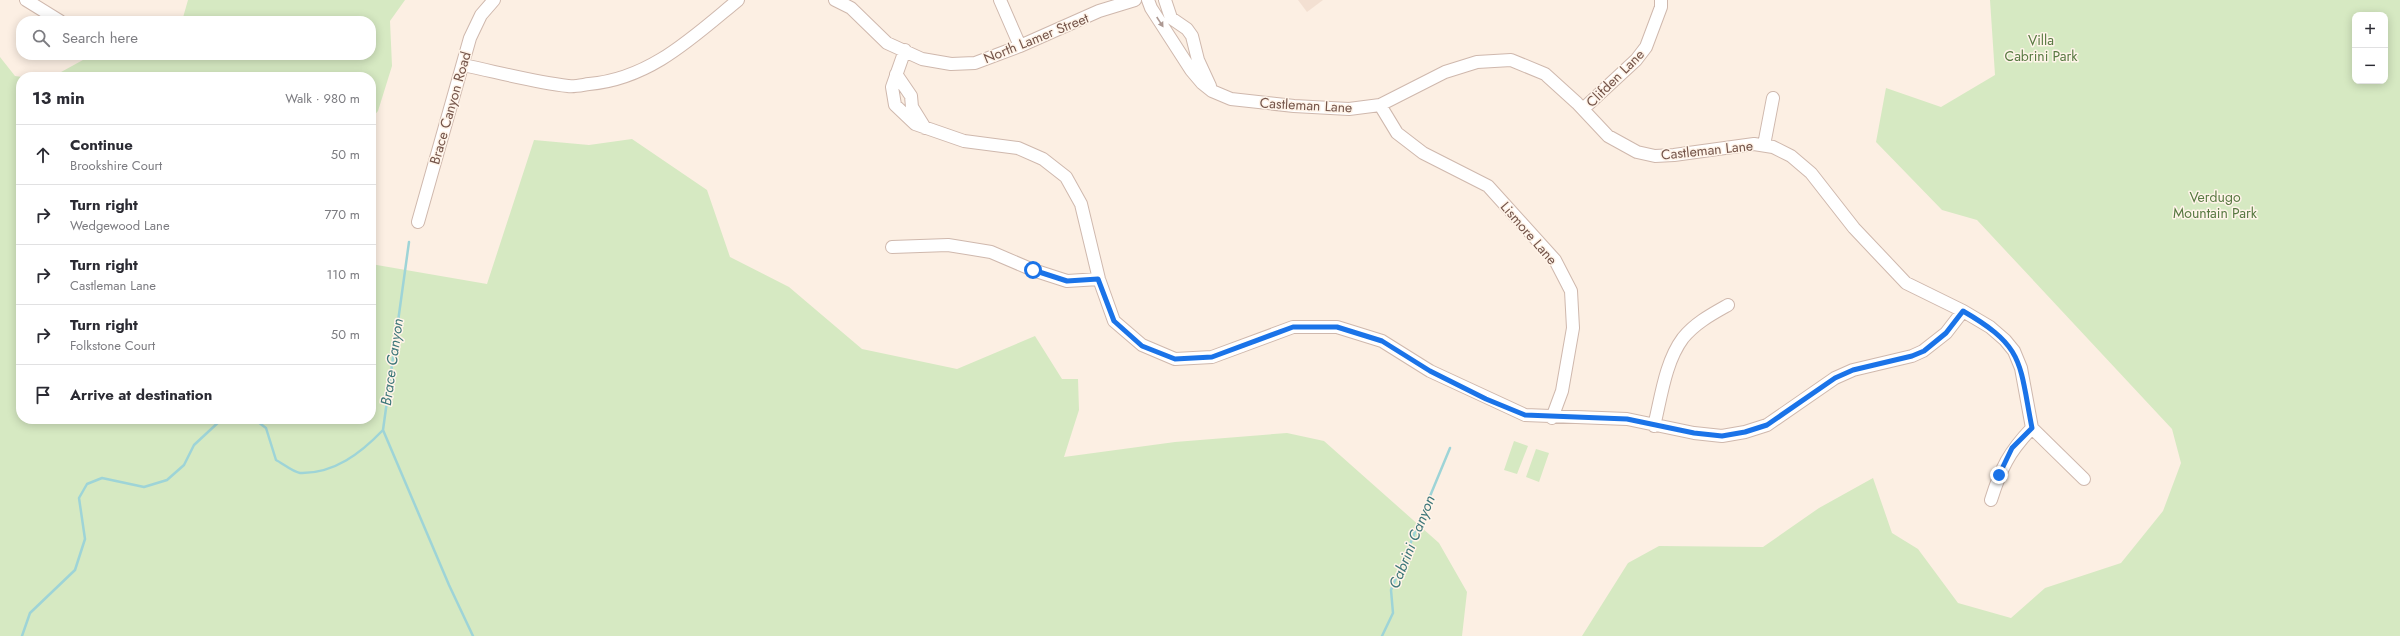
<!DOCTYPE html>
<html lang="en">
<head>
<meta charset="utf-8">
<style>
  :root { --surface:#fff; --page:#f2f2f3; --text:#2b2b33; --muted:#7c7c81; --line:#e1e1e2 }
  body { margin:0; font-family:Jost,sans-serif; background:var(--page); color:var(--text) }
  .controls { position:absolute; right:12px; top:12px; display:grid; overflow:hidden; border-radius:8px; box-shadow:0 2px 10px #0003 }
  .controls button { width:36px; height:36px; display:grid; place-items:center; padding:0; border:0; border-bottom:1px solid var(--line); background:var(--surface); color:var(--text); font:20px sans-serif }
  .stop { position:absolute; width:12px; height:12px; margin:-9px; border:3px solid #1a73e8; border-radius:50%; background:#fff }
  .stop.end { background:#1a73e8; border-color:#fff; box-shadow:0 1px 4px #0008 }
  .list { margin:0; padding:0; list-style:none }
  h2 { display:flex; justify-content:space-between; align-items:center; height:52px; margin:0; padding:0 16px; font-size:17px }
  h2 small { font-size:13px; font-weight:400; color:var(--muted) }
  .list li { display:grid; grid-template-columns:26px 1fr auto; gap:12px; align-items:center; box-sizing:border-box; height:60px; padding:0 16px; border-top:1px solid var(--line) }
  .list b { display:block; font-size:15px; white-space:nowrap }
  .list p { margin:0; font-size:13px; white-space:nowrap; color:var(--muted) }
  .list em { font-size:13px; font-style:normal; color:var(--muted) }
  .icon { flex:none; width:22px; height:22px; fill:none; stroke:currentColor; stroke-width:2; stroke-linecap:round; stroke-linejoin:round }
  .map { position:relative; flex:none; width:2400px; height:636px; overflow:hidden }
  .search { position:absolute; background:var(--surface); box-shadow:0 2px 10px #0003; left:16px; top:16px; width:360px; height:44px; display:flex; align-items:center; gap:10px; box-sizing:border-box; padding:0 14px; border-radius:16px; color:var(--muted); font-size:15px }
  .panel { position:absolute; background:var(--surface); box-shadow:0 2px 10px #0003; left:16px; top:72px; width:360px; height:352px; border-radius:16px }
  .map>svg:first-child { display:block }
  .residential { fill:#f3e0d2 }
  .green { fill:#d6e9c2; fill-rule:evenodd }
  .lines { fill:none; stroke-linecap:round; stroke-linejoin:round }
  .stream { stroke:#9ed4d7; stroke-width:2.5 }
  .minor-casing { stroke:#cfb8ad; stroke-width:14 }
  .minor { stroke:#fff; stroke-width:12 }
  .oneway { fill:#ac9892 }
  .route { stroke:#1a73e8; stroke-width:5 }
  .labels { text-anchor:middle; stroke-width:3; stroke-linejoin:round; paint-order:stroke }
  .street-label { font-size:14px; fill:#745449; stroke:#fff4e9 }
  .park-label { font-size:14px; fill:#587942; stroke:#fff4e9 }
  .water-label { font-size:15px; font-style:italic; fill:#3d7679; stroke:#fff4e9 }
</style>
</head>
<body>
<div class="map">
<svg width="2400" height="636" viewBox="0 0 2400 636">
  <rect width="100%" height="100%" fill="#fcefe3"/>
  <path class="residential" d="M1298,0h25l-16,12z"/>
  <path class="green" d="M188,0h217l-15,21 2,45 -14,45 -7,8v-42h-319l40,-22h279v-34h-189z
    M1990,0h410v636h-818l46,-73 31,-17 104,1 56,-39 54,-30 19,55 26,16 40,54 53,15 34,-30 76,-25 42,-52 18,-48 -9,-34 -195,-209 -35,-10 -66,-68 10,-54 55,19 54,-32zM2355,15h30v66h-30z
    M0,57l15,19 7,1 -1,342h350v-155l116,20 47,-144 55,5 43,-6 75,51 23,67 59,30 73,62 95,20 78,-33 27,43h16l1,31 -15,47 111,-15 112,-9 37,8 115,102 28,49 -5,44h-1462z
    M1514,441l14,5 -11,28 -13,-4z
    M1536,449l13,4 -10,29 -13,-5z"/>
  <g class="lines">
    <path class="stream" d="M254,419l12,9 10,32c6,3 17,12 24,13 34,1 61,-20 83,-43l26,-188
      M383,430l66,155 24,51
      M22,636l8,-23 45,-43 10,-31 -6,-41 8,-14 15,-6 42,9 23,-7 17,-15 10,-20 28,-26
      M1382,636l11,-23 -2,-23 59,-142"/>
    <defs>
      <path id="minor" d="M26,0l34,21
        M835,0l16,8 36,35 35,16 29,5 24,-1 45,-17 79,-35 36,-11
        M1000,0l20,46
        M1148,0l3,8 40,62 11,13 10,8 19,8 63,7 55,3 31,-4 65,-33 32,-10 34,-2 34,14 32,29 31,33 29,16 18,4 19,-1 80,-11 19,3 18,9 20,17 43,55 52,55 57,28 27,16 15,13 9,11 7,17 11,60 52,51
        M1165,0l6,18 16,11 5,7 6,24 12,26
        M905,50l-13,37 3,18 20,19 49,17 54,7 25,11 23,18 15,27 18,75 15,42 28,24 33,14 37,-2 81,-30h44l45,14 48,30 95,44 102,4 67,14 28,3 23,-4 22,-7 68,-47 18,-8 59,-14 11,-5 23,-18 17,-22
        M463,65c34,7 70,17 105,21 6,1 14,-1 21,-2 61,-5 104,-47 149,-84
        M896,74l15,22 1,11 13,21
        M1380,105l17,28 26,20 65,33 67,74 16,31 2,37 -11,63 -10,27
        M1583,109l53,-49 10,-13 15,-40v-7
        M1764,145l9,-47
        M418,222l52,-184 11,-23 13,-15
        M892,247l56,-2 43,7 42,18 34,11 32,-2
        M1654,426c7,-28 11,-64 29,-88 12,-15 29,-24 45,-33
        M1991,500c10,-32 18,-48 41,-72"/>
    </defs>
    <use href="#minor" class="minor-casing"/>
    <use href="#minor" class="minor"/>
  </g>
  <defs><path id="oneway-solid" d="M-6-.8H1V-3.2L6.5 0L1 3.2V.8H-6Z"/></defs>
  <use class="oneway" href="#oneway-solid" transform="translate(1160 22) rotate(57)"/>
  <g class="lines">
    <path class="route" d="M1033,270l34,11 31,-2 16,42 28,25 33,13 37,-2 81,-30h44l45,14 48,30 56,28 39,16 102,4 67,14 28,3 23,-4 22,-7 68,-47 18,-8 59,-14 12,-5 22,-18 17,-22c62,36 56,51 69,117l-20,20 -13,27"/>
  </g>
  <g class="labels">
    <g class="street-label">
      <text transform="translate(1036 38) rotate(-22)" y="5">North Lamer Street</text>
      <text transform="translate(1615 78) rotate(-45)" y="5">Clifden Lane</text>
      <text transform="translate(1306 105) rotate(3)" y="5">Castleman Lane</text>
      <text transform="translate(450 108) rotate(-74)" y="5">Brace Canyon Road</text>
      <text transform="translate(1707 150) rotate(-6)" y="5">Castleman Lane</text>
      <text transform="translate(1529 233) rotate(49)" y="5">Lismore Lane</text>
    </g>
    <g class="park-label">
      <text x="2041" y="45">Villa<tspan x="2041" dy="16">Cabrini Park</tspan></text>
      <text x="2215" y="202">Verdugo<tspan x="2215" dy="16">Mountain Park</tspan></text>
    </g>
    <g class="water-label">
      <text transform="translate(392 362) rotate(-82)" y="5">Brace Canyon</text>
      <text transform="translate(1412 542) rotate(-68)" y="5">Cabrini Canyon</text>
    </g>
  </g>
</svg>
<div class="controls">
<button>+</button>
<button>−</button>
</div>
<div class="stop" style="left:1033px;top:270px"></div>
<div class="stop end" style="left:1999px;top:475px"></div>
<div class="search"><svg class="icon" aria-label="search" viewBox="0 0 24 24"><circle cx="10" cy="10" r="6"/><path d="M15 15l6 6"/></svg>Search here</div>
<section class="panel">
<h2>13 min<small>Walk · 980 m</small></h2>
<ul class="list">
<li><svg class="icon" aria-label="ahead" viewBox="0 0 24 24"><path d="M12 20V5M6 11l6-6 6 6"/></svg><div><b>Continue</b><p>Brookshire Court</p></div><em>50 m</em></li>
<li><svg class="icon" aria-label="right" viewBox="0 0 24 24"><path d="M7 20v-9h11M14 6l5 5-5 5"/></svg><div><b>Turn right</b><p>Wedgewood Lane</p></div><em>770 m</em></li>
<li><svg class="icon" aria-label="right" viewBox="0 0 24 24"><path d="M7 20v-9h11M14 6l5 5-5 5"/></svg><div><b>Turn right</b><p>Castleman Lane</p></div><em>110 m</em></li>
<li><svg class="icon" aria-label="right" viewBox="0 0 24 24"><path d="M7 20v-9h11M14 6l5 5-5 5"/></svg><div><b>Turn right</b><p>Folkstone Court</p></div><em>50 m</em></li>
<li><svg class="icon" aria-label="arrive" viewBox="0 0 24 24"><path d="M6 21V4h12l-3 4 3 4H6"/></svg><div><b>Arrive at destination</b></div></li>
</ul>
</section>
</div>
</body>
</html>
